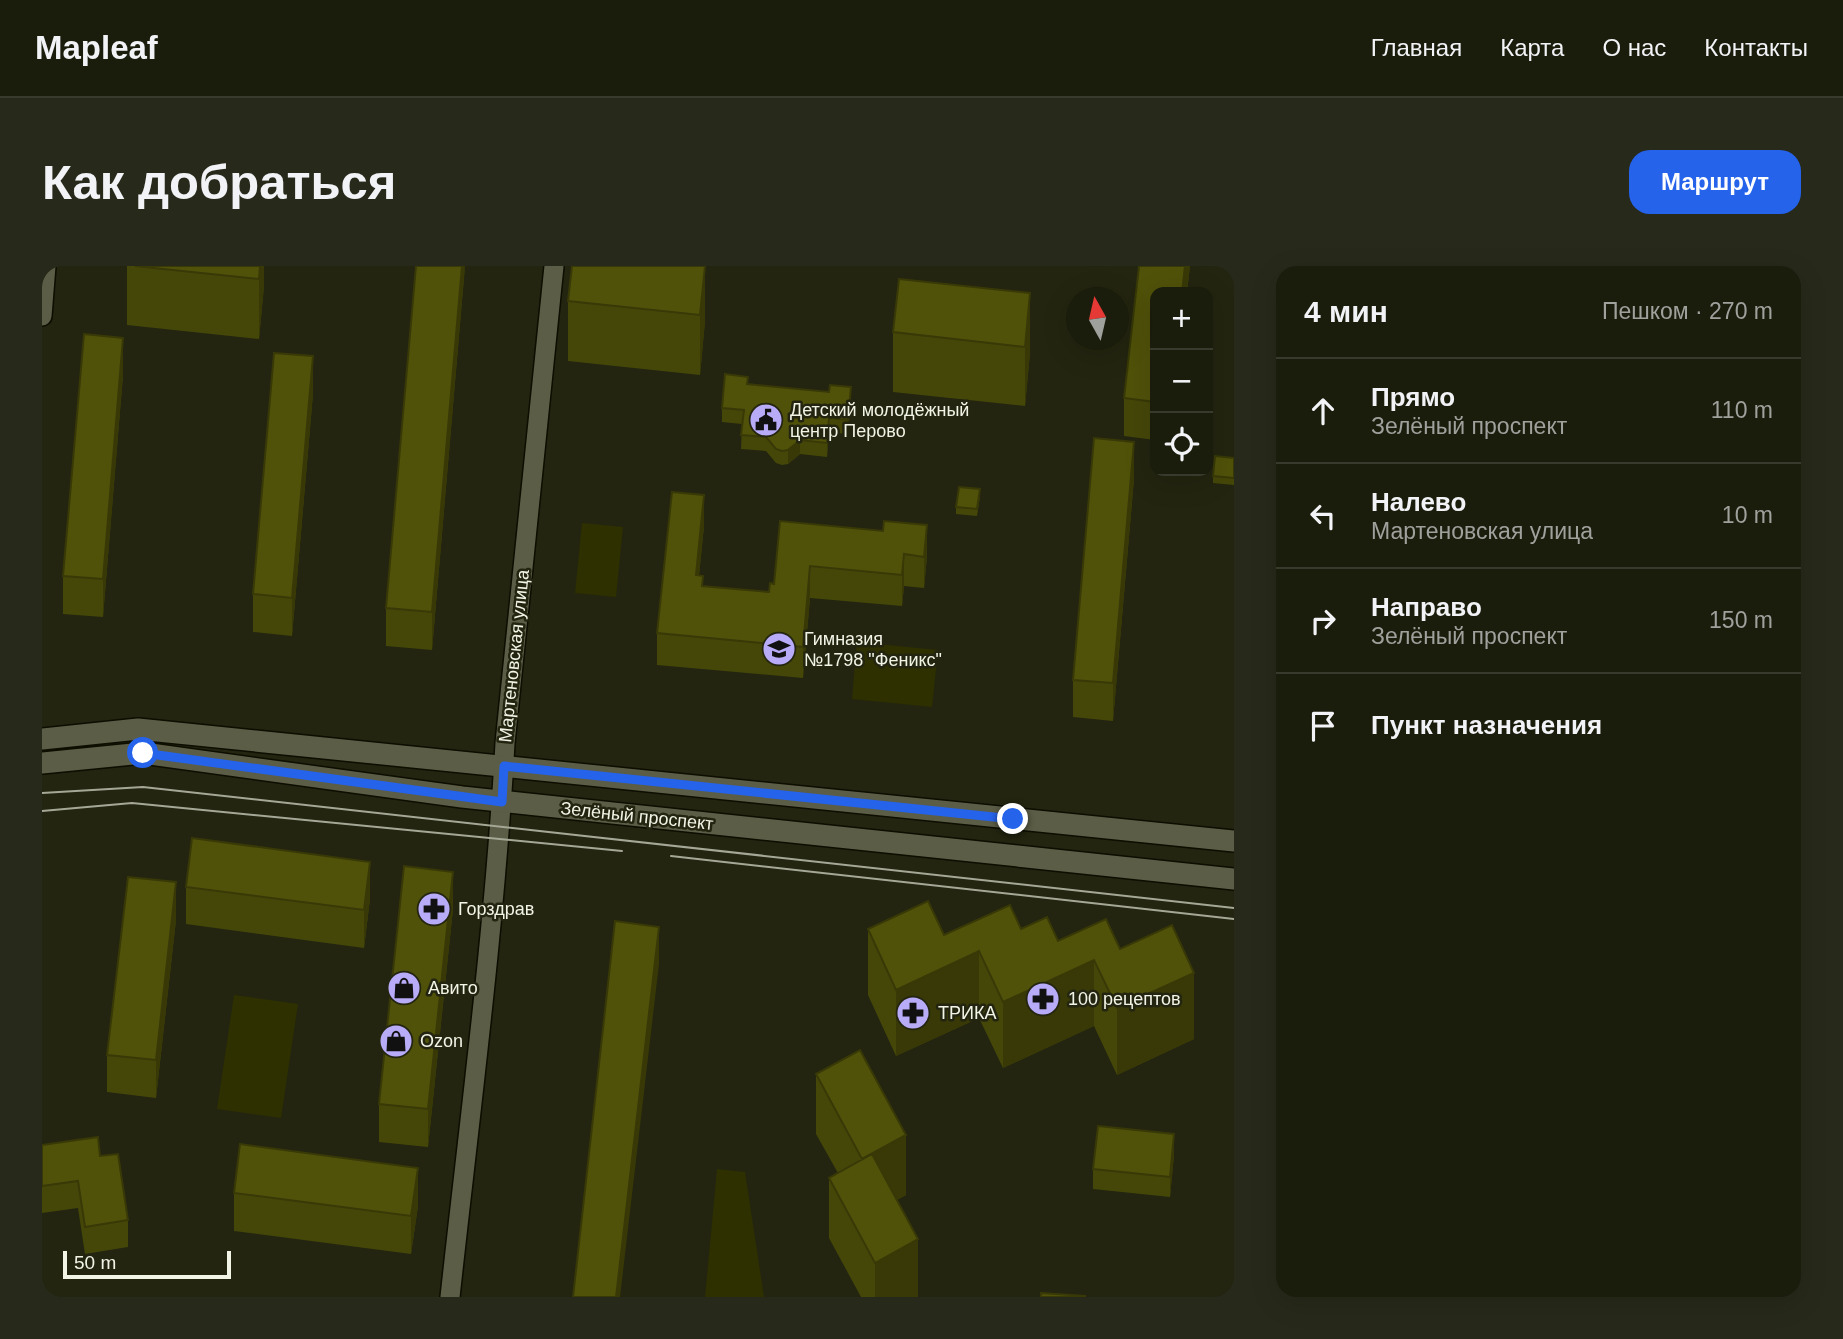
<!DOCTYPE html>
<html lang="ru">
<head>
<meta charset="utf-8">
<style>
  :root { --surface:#1a1c0c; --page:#27291a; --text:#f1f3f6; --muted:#9fa19d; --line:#383a2d; --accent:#2563eb }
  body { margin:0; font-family:Arial,sans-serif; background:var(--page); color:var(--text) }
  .controls { position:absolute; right:21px; top:21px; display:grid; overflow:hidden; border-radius:14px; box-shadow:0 7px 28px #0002 }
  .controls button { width:63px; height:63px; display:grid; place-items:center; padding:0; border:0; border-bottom:2px solid var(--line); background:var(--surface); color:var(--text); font:35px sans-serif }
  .compass { position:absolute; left:1024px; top:21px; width:63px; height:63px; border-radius:50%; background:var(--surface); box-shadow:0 7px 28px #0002; rotate:352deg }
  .scale { position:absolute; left:21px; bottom:18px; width:168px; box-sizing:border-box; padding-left:7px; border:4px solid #f2f4e6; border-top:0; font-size:19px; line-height:24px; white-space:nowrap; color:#f2f4e6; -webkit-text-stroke:5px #232510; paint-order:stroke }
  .stop { position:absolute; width:21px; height:21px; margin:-16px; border:5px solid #2563eb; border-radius:50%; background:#fff }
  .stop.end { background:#2563eb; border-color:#fff; box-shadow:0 2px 7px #0008 }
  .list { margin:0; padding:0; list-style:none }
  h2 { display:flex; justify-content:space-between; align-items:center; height:91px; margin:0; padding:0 28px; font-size:30px }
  h2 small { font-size:23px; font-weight:400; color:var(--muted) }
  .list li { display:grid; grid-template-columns:46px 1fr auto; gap:21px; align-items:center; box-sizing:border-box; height:105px; padding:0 28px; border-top:2px solid var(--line) }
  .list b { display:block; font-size:26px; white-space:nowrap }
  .list p { margin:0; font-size:23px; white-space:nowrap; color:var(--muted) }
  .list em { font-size:23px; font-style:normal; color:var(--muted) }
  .icon { flex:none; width:38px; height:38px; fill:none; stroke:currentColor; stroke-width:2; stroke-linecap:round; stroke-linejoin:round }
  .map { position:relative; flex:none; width:1192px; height:1031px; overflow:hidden; border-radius:21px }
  header { display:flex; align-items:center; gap:42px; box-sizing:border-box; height:98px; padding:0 35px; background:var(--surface); border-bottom:2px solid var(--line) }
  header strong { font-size:33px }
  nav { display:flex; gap:38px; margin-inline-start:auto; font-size:24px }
  .intro { display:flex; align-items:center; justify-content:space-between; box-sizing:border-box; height:168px; padding:0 42px }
  h1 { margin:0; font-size:49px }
  .button { padding:18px 32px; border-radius:21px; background:var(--accent); color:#fff; font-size:24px; font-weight:700 }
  main { display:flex; gap:42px; padding:0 42px }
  aside { flex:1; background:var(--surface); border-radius:21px; box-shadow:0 7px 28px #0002 }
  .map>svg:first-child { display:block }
  .green { fill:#2e3000 }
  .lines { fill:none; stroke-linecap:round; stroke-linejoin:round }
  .minor-casing { stroke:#0d0d00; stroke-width:22 }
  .secondary-casing { stroke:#0d0d00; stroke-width:24 }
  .minor { stroke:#5b5d46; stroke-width:19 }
  .secondary { stroke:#5b5d46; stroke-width:21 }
  .tram { stroke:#a6a897; stroke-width:2 }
  .wall { fill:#454709 }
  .shaded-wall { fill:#383907 }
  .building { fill:#50520a; stroke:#383907; stroke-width:2 }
  .route { stroke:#2563eb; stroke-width:9 }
  .labels { text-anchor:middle; stroke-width:5; stroke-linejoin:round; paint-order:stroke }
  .poi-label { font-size:18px; fill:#f2f4e6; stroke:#232510; text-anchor:start }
  .street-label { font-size:18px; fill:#f2f4e6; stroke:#232510 }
</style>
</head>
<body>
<header>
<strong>Mapleaf</strong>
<nav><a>Главная</a><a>Карта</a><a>О нас</a><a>Контакты</a></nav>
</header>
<div class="intro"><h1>Как добраться</h1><a class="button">Маршрут</a></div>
<main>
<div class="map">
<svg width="1192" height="1031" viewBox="0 0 1192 1031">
  <rect width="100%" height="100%" fill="#232510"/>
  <path class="green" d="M540,257l41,4 -7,70 -41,-4z
    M815,376l81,8 -6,57 -80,-8z
    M192,729l64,9 -17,114 -64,-9z
    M675,903l28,3 19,125h-59z"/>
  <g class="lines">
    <defs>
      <path id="minor" d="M0,50l4,-50
        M408,1031c20,-183 45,-371 55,-554l49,-477"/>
      <path id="secondary" d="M0,473l96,-10 1096,112
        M0,497l101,-10 319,44 772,82"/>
    </defs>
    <use href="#minor" class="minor-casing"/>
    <use href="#secondary" class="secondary-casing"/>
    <use href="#minor" class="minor"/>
    <use href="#secondary" class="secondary"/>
    <path class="tram" d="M0,527l101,-6 1091,121
      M0,545l90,-8 490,48
      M629,590l563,63"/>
  </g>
  <path class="wall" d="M85,0h137v20l-5,53 -132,-14z
    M423,0l-33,384 -46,-4v-38z
    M663,0v55l-5,54 -132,-14v-60z
    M1097,0h51l-3,26h-32v148l-31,-4v-38z
    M988,27v60l-5,53 -132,-14v-60z
    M81,109l-20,242 -40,-3v-38z
    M706,118l103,17 -3,33 -19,-2 -2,25 -27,-3 -12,10 -6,1 -6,-2 -10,-12 -25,-2 1,-25 -20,-2v-14z
    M271,128l-21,242 -39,-4v-38z
    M1192,192v27l-21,-2v-7z
    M1092,213l-21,242 -40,-4v-37z
    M938,231l-3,19 -21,-2v-7z
    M738,255l147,35 -3,32 -20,-2 -2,20 -92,-8 -7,80 -146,-13v-32l47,-107 -5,49 4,11 66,6 5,-8z
    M144,621l184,12 -6,49 -178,-24z
    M411,643l-25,238 -49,-5v-38z
    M134,654l-20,178 -49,-6v-37z
    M826,663l76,6 77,-6 37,12 62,8 74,90 -77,36 -23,-49 -91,42 -24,-50 -83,38 -28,-61z
    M774,808l90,121 -9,5 21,97h-57l-32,-59v-60l9,-5 -22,-39z
    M0,879l58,11 28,64v27l-43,7 -7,-46 -36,5z
    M1132,889l-4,42 -77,-8v-20z
    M192,927l184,13 -7,48 -177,-23z"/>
  <path class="shaded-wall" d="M218,0h4v20l-5,53v-60z
    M420,0h3l-33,384v-38z
    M663,0v55l-5,54v-60z
    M1143,0h5l-3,26h-5z
    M988,27v60l-5,53v-59z
    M81,72v37l-20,242v-38z
    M271,90v38l-21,242v-38z
    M809,121v14l-3,33v-14z
    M787,152v14l-2,25v-14z
    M758,174v14l-12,10v-14z
    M1092,176v37l-21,242v-38z
    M662,229v31l-8,80v-31z
    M885,259v31l-3,32v-31z
    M862,288v32l-2,20v-31z
    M768,300v32l-7,80v-31z
    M328,596v37l-6,49v-38z
    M411,606v37l-25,238v-38z
    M134,616v38l-20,178v-38z
    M617,661v37l-39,333h-4z
    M937,685v67l-83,38v-66z
    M1052,694v66l-91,42v-66z
    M1152,707v66l-77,36v-67z
    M1132,868v21l-4,42v-20z
    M864,869v60l-44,23v-59z
    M376,902v38l-7,48v-38z
    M876,973v58h-43v-34z"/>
  <path class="building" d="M93,0h125l-1,13z
    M374,0h46l-30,346 -46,-4z
    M530,0h133l-5,49 -132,-14z
    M1097,0h46l-3,26h-27v110l-31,-4z
    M857,13l131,14 -5,54 -132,-15z
    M42,68l39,4 -20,241 -40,-3z
    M232,87l39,3 -21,242 -39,-4z
    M683,108l23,3 -1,7 82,8 1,-7 21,2 -3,33 -19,-2 -2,25 -27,-3 -12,10 -6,1 -6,-2 -10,-12 -25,-2 3,-25 -22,-2z
    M1052,172l40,4 -21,241 -40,-3z
    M1173,190l19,2v20l-21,-2z
    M917,221l21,2 -3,20 -21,-2z
    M630,226l32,3 -8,80 7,1 -1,10 67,6 1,-9 4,1 6,-63 103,10 1,-10 43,4 -3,32 -20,-3 -2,21 -92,-9 -7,81 -146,-14z
    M150,572l178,24 -6,48 -178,-23z
    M362,600l49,6 -25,237 -49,-5z
    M86,611l48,5 -20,178 -49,-5z
    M886,635l16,34 66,-30 11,24 26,-12 11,24 48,-22 14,30 52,-24 22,48 -77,35 -23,-48 -91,42 -24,-51 -83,39 -28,-61z
    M573,655l44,6 -43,370h-43z
    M818,784l46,85 -44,24 -46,-85z
    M1056,860l76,8 -4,43 -77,-8z
    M56,871l2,19 18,-2 10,66 -43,7 -7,-46 -36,5v-41z
    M198,878l178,24 -7,48 -177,-23z
    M830,888l46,85 -43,24 -46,-85z
    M999,1027l44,3v1h-44z"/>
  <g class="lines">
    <path class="route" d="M101,487l359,49 2,-36 509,53"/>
  </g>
  <defs>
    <symbol id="civic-disc" viewBox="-11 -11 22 22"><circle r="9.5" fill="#b8abf7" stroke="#232510"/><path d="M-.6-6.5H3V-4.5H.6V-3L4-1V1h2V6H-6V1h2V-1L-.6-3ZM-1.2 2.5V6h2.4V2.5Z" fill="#111"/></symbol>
    <symbol id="school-disc" viewBox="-11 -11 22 22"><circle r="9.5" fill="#b8abf7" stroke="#232510"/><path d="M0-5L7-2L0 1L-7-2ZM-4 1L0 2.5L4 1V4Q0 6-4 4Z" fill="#111"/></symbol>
    <symbol id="pharmacy-disc" viewBox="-11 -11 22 22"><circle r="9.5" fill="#b8abf7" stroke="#232510"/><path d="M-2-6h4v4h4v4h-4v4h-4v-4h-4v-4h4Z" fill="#111"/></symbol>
    <symbol id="shop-disc" viewBox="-11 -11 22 22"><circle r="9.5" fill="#b8abf7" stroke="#232510"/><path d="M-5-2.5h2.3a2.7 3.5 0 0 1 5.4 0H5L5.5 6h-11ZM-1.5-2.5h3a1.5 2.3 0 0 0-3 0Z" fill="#111"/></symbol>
  </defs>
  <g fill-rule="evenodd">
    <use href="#civic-disc" x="705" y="135" width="38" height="38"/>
    <use href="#school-disc" x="718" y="364" width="38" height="38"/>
    <use href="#pharmacy-disc" x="373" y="624" width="38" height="38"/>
    <use href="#shop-disc" x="343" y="703" width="38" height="38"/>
    <use href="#pharmacy-disc" x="982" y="714" width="38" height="38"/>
    <use href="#pharmacy-disc" x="852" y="728" width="38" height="38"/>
    <use href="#shop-disc" x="335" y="756" width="38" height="38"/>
  </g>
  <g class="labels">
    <g class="poi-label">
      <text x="748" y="150">Детский молодёжный<tspan x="748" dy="21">центр Перово</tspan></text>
      <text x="762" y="379">Гимназия<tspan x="762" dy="21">№1798 "Феникс"</tspan></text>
      <text x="416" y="649">Горздрав</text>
      <text x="386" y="728">Авито</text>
      <text x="1026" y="739">100 рецептов</text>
      <text x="896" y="753">ТРИКА</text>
      <text x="378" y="781">Ozon</text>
    </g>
    <g class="street-label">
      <text transform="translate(472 390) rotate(-84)" y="6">Мартеновская улица</text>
      <text transform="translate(595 550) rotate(6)" y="6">Зелёный проспект</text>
    </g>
  </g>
</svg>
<div class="controls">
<button>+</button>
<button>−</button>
<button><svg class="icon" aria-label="locate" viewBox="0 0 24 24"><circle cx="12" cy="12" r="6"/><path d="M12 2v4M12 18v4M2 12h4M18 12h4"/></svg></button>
</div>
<svg class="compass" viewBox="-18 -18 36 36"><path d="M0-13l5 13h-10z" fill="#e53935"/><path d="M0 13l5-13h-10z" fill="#9fa19d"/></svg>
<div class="scale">50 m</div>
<div class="stop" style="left:101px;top:487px"></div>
<div class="stop end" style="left:971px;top:553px"></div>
</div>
<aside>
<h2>4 мин<small>Пешком · 270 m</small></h2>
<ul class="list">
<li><svg class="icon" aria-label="ahead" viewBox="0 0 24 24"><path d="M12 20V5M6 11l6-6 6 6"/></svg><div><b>Прямо</b><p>Зелёный проспект</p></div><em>110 m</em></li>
<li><svg class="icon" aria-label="left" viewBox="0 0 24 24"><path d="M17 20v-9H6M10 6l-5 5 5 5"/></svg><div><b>Налево</b><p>Мартеновская улица</p></div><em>10 m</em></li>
<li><svg class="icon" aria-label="right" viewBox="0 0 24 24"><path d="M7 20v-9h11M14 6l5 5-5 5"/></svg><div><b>Направо</b><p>Зелёный проспект</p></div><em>150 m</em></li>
<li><svg class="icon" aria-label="arrive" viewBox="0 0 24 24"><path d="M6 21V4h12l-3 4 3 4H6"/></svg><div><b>Пункт назначения</b></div></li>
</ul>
</aside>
</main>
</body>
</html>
